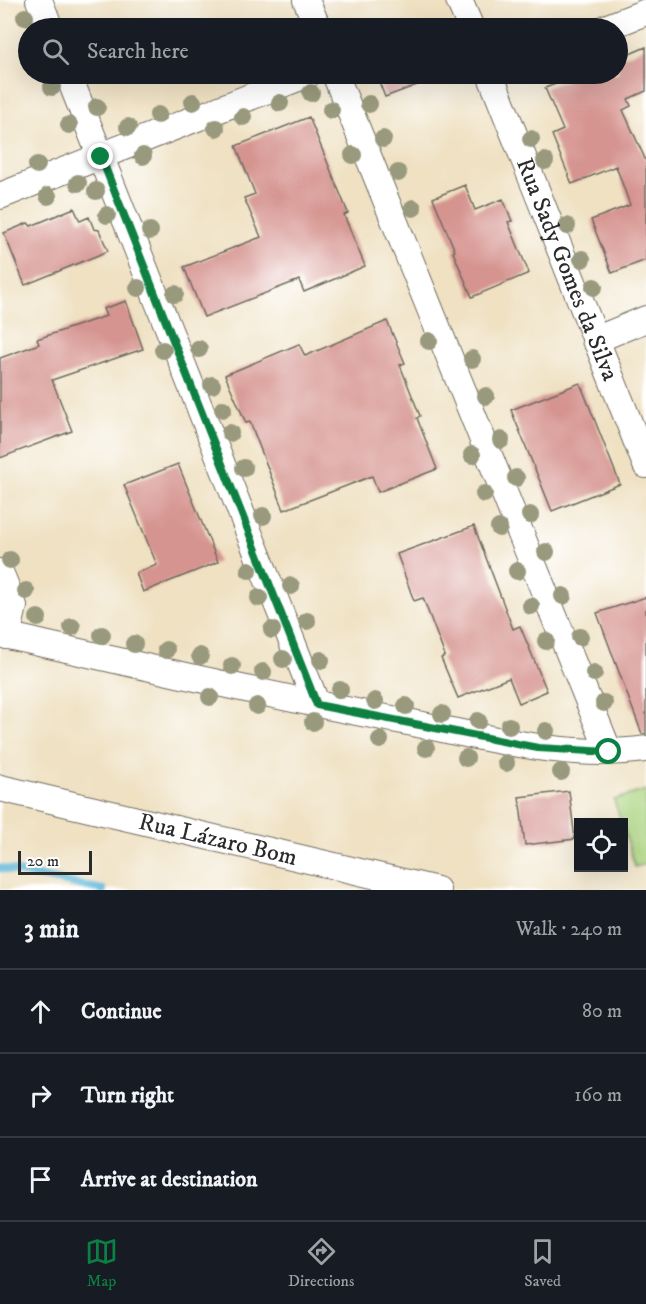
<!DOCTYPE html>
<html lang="en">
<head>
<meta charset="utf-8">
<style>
  :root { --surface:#171b24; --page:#242831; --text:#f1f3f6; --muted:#9ea1a6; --line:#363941; --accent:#0b8043 }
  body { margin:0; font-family:"IM FELL DW Pica",serif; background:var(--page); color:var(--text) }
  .controls { position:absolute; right:18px; bottom:18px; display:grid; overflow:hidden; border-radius:0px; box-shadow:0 6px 24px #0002 }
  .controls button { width:54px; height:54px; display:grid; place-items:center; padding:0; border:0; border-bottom:2px solid var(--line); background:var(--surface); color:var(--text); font:30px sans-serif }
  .scale { position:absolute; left:18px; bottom:15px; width:74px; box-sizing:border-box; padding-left:6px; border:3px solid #2b2b2b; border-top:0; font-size:16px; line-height:21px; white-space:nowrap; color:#2b2b2b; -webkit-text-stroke:4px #fff; paint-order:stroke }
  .stop { position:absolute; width:18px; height:18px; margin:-14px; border:4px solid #0b8043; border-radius:50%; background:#fff }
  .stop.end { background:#0b8043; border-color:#fff; box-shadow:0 2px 6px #0008 }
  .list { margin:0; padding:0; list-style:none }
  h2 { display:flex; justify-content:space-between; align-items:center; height:78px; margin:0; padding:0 24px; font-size:26px }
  h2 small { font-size:20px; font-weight:400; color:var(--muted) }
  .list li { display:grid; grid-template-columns:39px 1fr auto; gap:18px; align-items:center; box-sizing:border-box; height:84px; padding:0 24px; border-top:2px solid var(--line) }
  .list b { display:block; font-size:22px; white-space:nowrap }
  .list em { font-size:20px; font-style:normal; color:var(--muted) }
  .icon { flex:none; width:33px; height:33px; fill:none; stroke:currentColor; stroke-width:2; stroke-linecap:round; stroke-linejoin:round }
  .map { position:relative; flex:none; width:646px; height:890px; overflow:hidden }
  .search { position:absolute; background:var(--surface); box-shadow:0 6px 24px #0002; left:18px; right:18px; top:18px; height:66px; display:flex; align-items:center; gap:15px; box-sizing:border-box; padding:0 21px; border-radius:33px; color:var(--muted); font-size:22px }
  .sheet { height:330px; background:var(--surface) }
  nav { display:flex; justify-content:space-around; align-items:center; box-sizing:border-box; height:84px; border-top:2px solid var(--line); background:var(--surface); font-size:16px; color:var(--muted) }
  nav a { display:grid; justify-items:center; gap:3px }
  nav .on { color:var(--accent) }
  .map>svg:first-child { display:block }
  .green { fill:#acd580; stroke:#6c8056; stroke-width:1.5 }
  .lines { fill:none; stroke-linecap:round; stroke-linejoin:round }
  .stream { stroke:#56b4d5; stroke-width:8 }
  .building { fill:#d69490 }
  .minor-casing { stroke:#706b60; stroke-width:28 }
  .minor { stroke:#fff; stroke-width:26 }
  .tree { fill:#99997d }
  .route { stroke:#0b8043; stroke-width:8 }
  .labels { text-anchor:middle; stroke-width:4.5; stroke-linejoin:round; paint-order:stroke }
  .street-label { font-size:24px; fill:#2b2b2b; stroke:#fff }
</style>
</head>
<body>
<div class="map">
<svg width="646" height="890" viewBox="0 0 646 890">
  <rect width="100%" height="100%" fill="#fff"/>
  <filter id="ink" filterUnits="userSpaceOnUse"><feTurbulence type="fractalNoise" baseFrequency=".0167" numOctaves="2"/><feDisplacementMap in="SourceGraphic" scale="12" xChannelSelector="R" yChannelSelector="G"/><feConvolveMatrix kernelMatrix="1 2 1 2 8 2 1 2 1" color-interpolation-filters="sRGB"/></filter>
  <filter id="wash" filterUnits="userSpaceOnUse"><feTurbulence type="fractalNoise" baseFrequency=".008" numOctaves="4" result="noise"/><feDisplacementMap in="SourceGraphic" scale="24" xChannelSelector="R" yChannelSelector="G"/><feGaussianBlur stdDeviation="1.35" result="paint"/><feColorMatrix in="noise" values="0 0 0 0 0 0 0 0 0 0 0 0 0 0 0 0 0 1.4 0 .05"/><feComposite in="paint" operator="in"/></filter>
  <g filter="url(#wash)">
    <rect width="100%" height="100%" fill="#efe1c2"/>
    <path class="green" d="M646,790v74l-11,3 -11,-37v-8h-3l-7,-22z"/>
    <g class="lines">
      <path class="stream" d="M0,868l103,22"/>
    </g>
    <g id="blocks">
      <path class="building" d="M646,47v44l-18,8 3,7 -8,4 23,51v99l-34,13 -21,-53 39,-15 -14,-39 -44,18 -20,-49 11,-5 -18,-42 37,-14h36v-15z
        M376,74h64l1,2 -56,21z
        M309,117l39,96 -4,2 21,51 -61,26 -5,-12 -95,37 -20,-50 77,-30 -17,-39 11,-4 -19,-48z
        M465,185l10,25 28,-11 9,22 -4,1 21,51 -57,24 -19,-45 2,-1 -22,-53z
        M74,208l6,13 9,-4 5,12 5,1 9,21 -83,34 -21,-52 24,-10 3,3z
        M126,301l17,48 -91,31 20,51 -72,27v-100l39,-14 -2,-5 69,-23 -3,-7z
        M387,321l18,42 -5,2 20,51 -3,2 20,51 -59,23 -6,-16 -88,34 -34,-88 -4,1 -21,-48 74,-31 6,12z
        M580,383l40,101 -68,27 -41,-101z
        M178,464l40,98 -75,30 -7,-19 21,-8 -33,-80z
        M474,526l39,103 7,-3 27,65 -28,12 -10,-25 -51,20 -17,-40 4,-2 -22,-58 -9,3 -17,-47z
        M646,597v137h-4l-45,-121z
        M569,791l6,48 -50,6 -6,-48z"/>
    </g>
  </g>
  <g filter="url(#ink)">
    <use href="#blocks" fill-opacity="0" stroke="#706b60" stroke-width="1.5"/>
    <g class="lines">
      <defs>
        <g id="minor">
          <path d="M39,0l11,28"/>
          <path d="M306,0l12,28"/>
          <path d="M459,0l12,28"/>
          <path d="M605,28l41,-16"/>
          <path d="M68,74l249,631"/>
          <path d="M335,74l274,678"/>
          <path id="s1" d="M490,74l156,391"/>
          <path d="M0,196l308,-122"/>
          <path d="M595,340l51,-21"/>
          <path d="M0,572l14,34 -7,30"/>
          <path d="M0,634c137,31 275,63 413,89 76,15 155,37 233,26"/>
          <path id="s2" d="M0,788l437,102"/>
        </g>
      </defs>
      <use href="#minor" class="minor-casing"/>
      <use href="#minor" class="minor"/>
    </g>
    <g class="tree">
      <circle cx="25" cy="17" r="9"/>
      <circle cx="52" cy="87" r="9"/>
      <circle cx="311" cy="93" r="9"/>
      <circle cx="193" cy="102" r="9"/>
      <circle cx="280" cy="103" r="9"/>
      <circle cx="369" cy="104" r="9"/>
      <circle cx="97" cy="107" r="9"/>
      <circle cx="331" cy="110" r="9"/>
      <circle cx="158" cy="115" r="9"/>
      <circle cx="243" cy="117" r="9"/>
      <circle cx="69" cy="125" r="9"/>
      <circle cx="128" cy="127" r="9"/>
      <circle cx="216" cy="128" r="9"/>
      <circle cx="383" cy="139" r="9"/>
      <circle cx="531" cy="139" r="9"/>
      <circle cx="353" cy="155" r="9"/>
      <circle cx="143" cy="156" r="9"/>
      <circle cx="545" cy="161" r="9"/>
      <circle cx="37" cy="165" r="9"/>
      <circle cx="398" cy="173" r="9"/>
      <circle cx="78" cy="183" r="9"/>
      <circle cx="96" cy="191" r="9"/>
      <circle cx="48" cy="196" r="9"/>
      <circle cx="413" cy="208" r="9"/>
      <circle cx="107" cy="215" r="9"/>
      <circle cx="567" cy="226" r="9"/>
      <circle cx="150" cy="231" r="9"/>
      <circle cx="582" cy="259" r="9"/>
      <circle cx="594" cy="287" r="9"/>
      <circle cx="138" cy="288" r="9"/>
      <circle cx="175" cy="294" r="9"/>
      <circle cx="429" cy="341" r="9"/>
      <circle cx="199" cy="349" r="9"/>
      <circle cx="163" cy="350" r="9"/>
      <circle cx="472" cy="359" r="9"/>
      <circle cx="212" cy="385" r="9"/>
      <circle cx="486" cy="396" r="9"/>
      <circle cx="223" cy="409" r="9"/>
      <circle cx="230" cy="433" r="9"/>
      <circle cx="501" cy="440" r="9"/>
      <circle cx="472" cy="455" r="9"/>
      <circle cx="244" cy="468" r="9"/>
      <circle cx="516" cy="478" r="9"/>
      <circle cx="484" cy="494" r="9"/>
      <circle cx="530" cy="515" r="9"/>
      <circle cx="263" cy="516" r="9"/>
      <circle cx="499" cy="528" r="9"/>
      <circle cx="546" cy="552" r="9"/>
      <circle cx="10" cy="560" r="9"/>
      <circle cx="249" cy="570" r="9"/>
      <circle cx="517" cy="571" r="9"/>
      <circle cx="291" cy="586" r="9"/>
      <circle cx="26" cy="591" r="9"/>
      <circle cx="563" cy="596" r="9"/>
      <circle cx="259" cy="598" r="9"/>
      <circle cx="531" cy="606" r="9"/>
      <circle cx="38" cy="618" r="9"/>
      <circle cx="307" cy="621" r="9"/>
      <circle cx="72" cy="627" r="9"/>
      <circle cx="272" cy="630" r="9"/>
      <circle cx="102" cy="635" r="9"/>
      <circle cx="580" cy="637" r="9"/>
      <circle cx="546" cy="641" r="9"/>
      <circle cx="134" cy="644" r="9"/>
      <circle cx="166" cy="650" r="9"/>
      <circle cx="200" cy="656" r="9"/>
      <circle cx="283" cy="659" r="9"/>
      <circle cx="321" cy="660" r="9"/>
      <circle cx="232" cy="666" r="9"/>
      <circle cx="263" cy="672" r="9"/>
      <circle cx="594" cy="673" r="9"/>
      <circle cx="340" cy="690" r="9"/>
      <circle cx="210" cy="697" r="9"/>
      <circle cx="375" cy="701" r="9"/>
      <circle cx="604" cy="703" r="9"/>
      <circle cx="257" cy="706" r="9"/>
      <circle cx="406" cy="706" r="9"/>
      <circle cx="442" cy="714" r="9"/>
      <circle cx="478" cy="721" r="9"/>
      <circle cx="313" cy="722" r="9"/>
      <circle cx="509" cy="726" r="9"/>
      <circle cx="546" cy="731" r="9"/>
      <circle cx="380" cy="740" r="9"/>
      <circle cx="426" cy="748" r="9"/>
      <circle cx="466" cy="758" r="9"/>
      <circle cx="506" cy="763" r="9"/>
      <circle cx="561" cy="772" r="9"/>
    </g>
  </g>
  <g class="lines" filter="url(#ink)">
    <path class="route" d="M101,157l216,548 221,43 71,4"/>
  </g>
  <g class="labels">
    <g class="street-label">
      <text dy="8" stroke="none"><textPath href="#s1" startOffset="210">Rua Sady Gomes da Silva</textPath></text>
      <text dy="8" stroke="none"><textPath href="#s2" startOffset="224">Rua Lázaro Bom</textPath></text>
    </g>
  </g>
</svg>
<div class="controls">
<button><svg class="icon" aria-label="locate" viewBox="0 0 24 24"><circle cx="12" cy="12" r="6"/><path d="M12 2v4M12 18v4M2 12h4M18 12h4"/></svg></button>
</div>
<div class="scale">20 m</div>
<div class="stop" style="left:609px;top:752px"></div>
<div class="stop end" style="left:101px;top:157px"></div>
<div class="search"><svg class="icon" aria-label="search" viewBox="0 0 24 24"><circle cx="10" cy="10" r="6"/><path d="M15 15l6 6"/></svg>Search here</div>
</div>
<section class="sheet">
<h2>3 min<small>Walk · 240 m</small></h2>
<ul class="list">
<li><svg class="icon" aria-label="ahead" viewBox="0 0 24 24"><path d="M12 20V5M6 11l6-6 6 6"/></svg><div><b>Continue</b></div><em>80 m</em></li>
<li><svg class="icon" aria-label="right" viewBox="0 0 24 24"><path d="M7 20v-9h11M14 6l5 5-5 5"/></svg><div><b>Turn right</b></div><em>160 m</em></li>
<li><svg class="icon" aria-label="arrive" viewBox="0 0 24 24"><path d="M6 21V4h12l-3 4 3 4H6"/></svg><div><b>Arrive at destination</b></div></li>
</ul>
</section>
<nav>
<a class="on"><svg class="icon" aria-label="map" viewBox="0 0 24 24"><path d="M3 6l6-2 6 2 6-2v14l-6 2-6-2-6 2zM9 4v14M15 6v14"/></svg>Map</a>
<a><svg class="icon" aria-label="directions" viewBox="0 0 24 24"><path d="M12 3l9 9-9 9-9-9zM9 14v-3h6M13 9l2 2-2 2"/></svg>Directions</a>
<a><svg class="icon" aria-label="saved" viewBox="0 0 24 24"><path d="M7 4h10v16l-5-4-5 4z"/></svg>Saved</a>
</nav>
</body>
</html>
